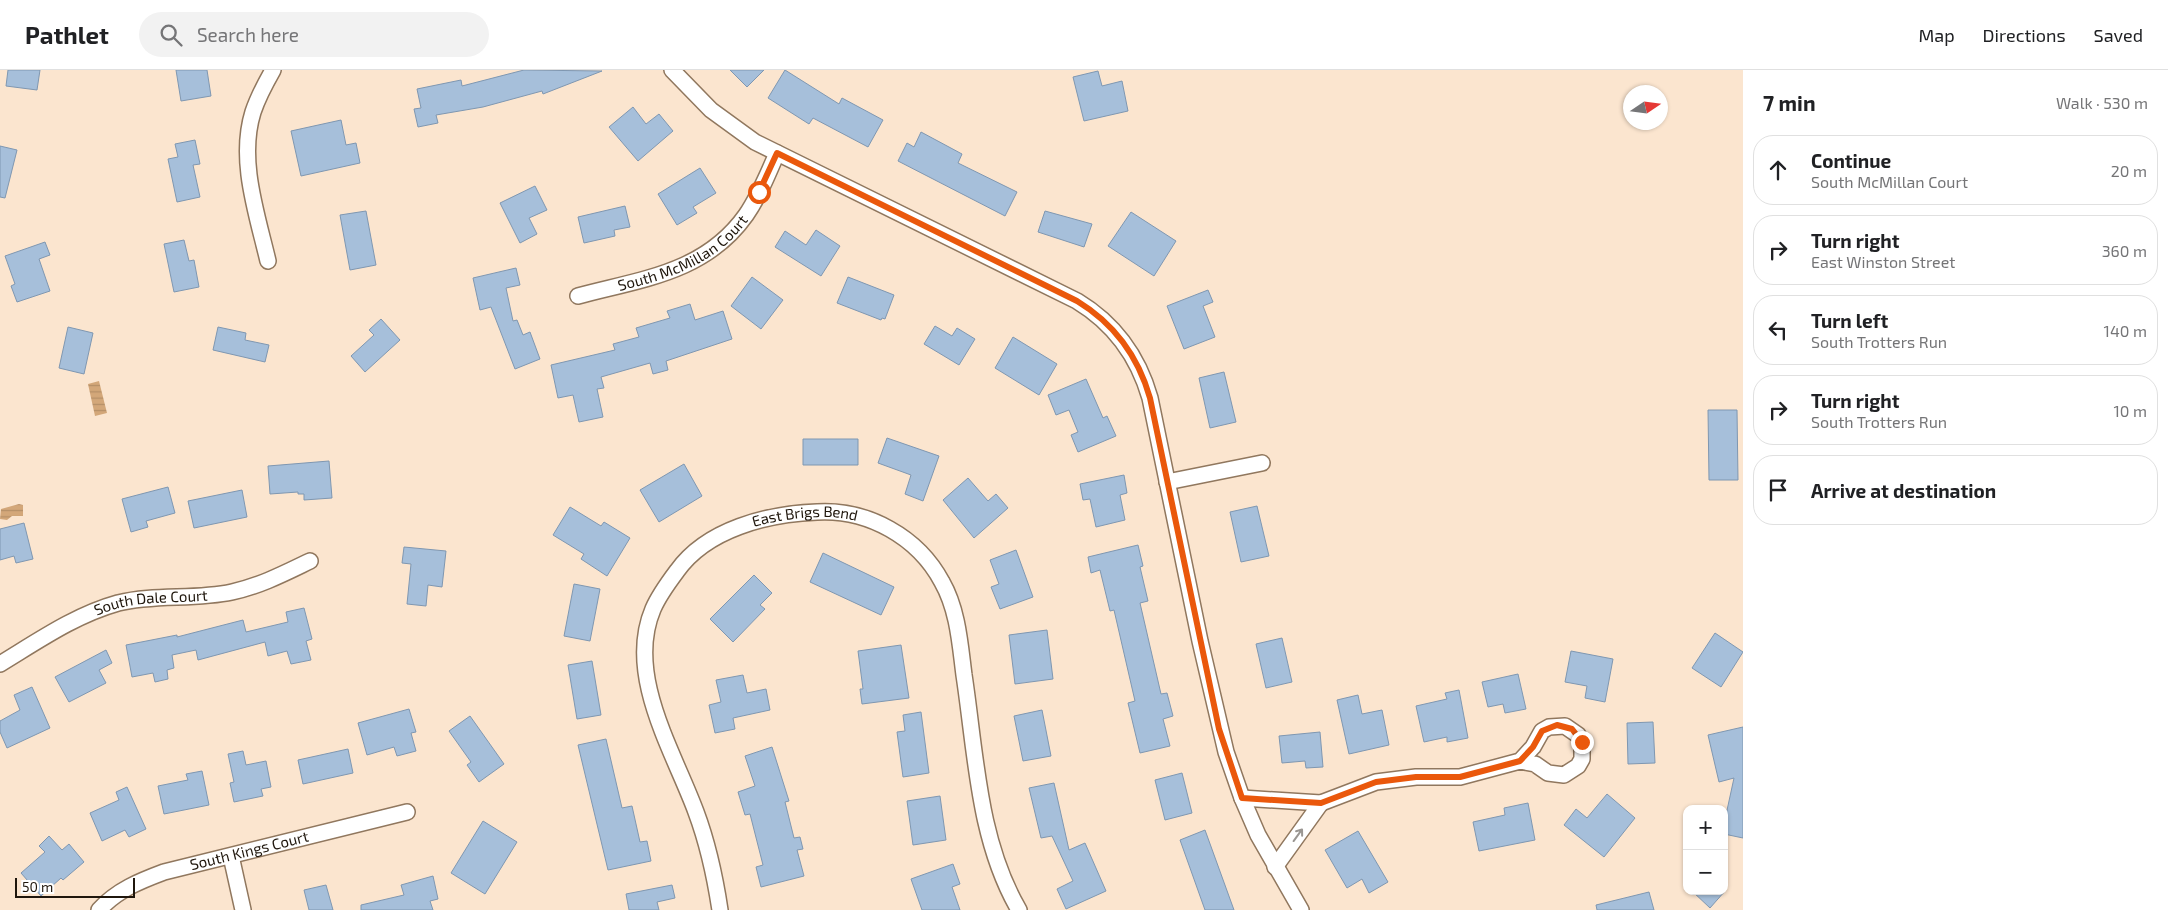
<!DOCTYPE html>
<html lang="en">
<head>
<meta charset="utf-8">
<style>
  :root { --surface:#fff; --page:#f2f2f2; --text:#202124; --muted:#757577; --line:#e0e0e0 }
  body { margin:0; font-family:"Exo 2",sans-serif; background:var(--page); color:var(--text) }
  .controls { position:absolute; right:15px; bottom:15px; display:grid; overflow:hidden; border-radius:10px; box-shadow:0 1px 4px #0004 }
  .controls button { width:45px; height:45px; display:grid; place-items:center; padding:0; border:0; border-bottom:1px solid var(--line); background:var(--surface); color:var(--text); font:25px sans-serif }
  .compass { position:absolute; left:1623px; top:15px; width:45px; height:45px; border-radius:50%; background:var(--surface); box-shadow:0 1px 4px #0004; rotate:77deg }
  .scale { position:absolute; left:15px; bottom:12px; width:120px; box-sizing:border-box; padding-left:5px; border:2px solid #1f160c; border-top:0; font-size:14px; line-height:18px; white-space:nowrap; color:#1f160c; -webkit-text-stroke:4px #fff; paint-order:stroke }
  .stop { position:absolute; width:15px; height:15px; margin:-11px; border:4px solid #ea580c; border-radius:50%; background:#fff }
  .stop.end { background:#ea580c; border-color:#fff; box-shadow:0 1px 5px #0008 }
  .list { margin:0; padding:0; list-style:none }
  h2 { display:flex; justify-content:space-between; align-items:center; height:65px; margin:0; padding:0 20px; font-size:21px }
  h2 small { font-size:16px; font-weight:400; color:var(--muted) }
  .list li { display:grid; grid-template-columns:32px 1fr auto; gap:15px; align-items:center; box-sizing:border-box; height:70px; margin:0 10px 10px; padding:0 10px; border:1px solid var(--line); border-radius:20px }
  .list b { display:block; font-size:19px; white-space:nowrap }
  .list p { margin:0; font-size:16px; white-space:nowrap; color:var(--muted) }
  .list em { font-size:16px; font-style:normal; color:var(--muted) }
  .icon { flex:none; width:28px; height:28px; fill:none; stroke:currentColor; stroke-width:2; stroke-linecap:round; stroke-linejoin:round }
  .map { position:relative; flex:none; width:1743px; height:840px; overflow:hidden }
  header { display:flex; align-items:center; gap:30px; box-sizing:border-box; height:70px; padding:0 25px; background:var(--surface); border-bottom:1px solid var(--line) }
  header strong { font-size:24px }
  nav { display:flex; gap:28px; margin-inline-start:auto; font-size:18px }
  .search { width:350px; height:45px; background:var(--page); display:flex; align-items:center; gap:12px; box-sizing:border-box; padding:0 18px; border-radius:28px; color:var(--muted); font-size:19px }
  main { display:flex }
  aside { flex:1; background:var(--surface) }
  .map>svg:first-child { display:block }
  .water { fill:url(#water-rules) }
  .building { fill:#a6bfda; stroke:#7f97b1 }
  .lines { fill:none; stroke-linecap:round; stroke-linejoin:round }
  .street-casing { stroke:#90775e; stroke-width:18 }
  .street { stroke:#fff; stroke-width:15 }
  .oneway { stroke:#9a9692 }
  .route { stroke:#ea580c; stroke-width:6 }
  .labels { text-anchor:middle; stroke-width:4; stroke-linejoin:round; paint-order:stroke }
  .street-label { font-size:15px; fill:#1f160c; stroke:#fff }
</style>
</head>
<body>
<header>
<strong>Pathlet</strong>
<div class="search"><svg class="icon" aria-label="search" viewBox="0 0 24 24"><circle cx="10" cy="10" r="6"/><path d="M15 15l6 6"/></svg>Search here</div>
<nav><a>Map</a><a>Directions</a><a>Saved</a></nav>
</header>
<main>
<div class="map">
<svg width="1743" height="840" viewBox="0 0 1743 840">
  <defs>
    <pattern id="water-rules" width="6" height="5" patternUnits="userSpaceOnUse" patternTransform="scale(1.25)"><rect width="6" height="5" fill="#d3a779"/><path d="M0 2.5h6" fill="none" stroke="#b58f67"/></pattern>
  </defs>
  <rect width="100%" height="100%" fill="#fbe5cf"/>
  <path class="water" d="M99,311l8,32 -12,3 -7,-32z
    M19,434l4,1v11h-11l-5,4 -7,-1 1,-10z"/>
  <path class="building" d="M8,0h32l-3,20 -31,-4z
    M176,0h31l4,26 -30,5z
    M524,0l78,1 -59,23 -1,-3 -59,16 -47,8 2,8 -20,4 -4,-18 7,-1 -4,-19 44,-9 1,6z
    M730,0h34l-17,17z
    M785,0l54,34 3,-6 41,22 -15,27 -55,-29 -4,6 -41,-26z
    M1098,1l4,15 20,-5 6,30 -44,10 -11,-44z
    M633,37l13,17 13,-10 14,17 -35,30 -29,-34z
    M341,50l5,25 10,-2 4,20 -59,13 -10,-45z
    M921,62l41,22 -4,9 59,29 -12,24 -107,-55 9,-18 7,4z
    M195,70l5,24 -7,1 7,32 -23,5 -9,-43 10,-2 -3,-13z
    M0,76l17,4 -12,48 -5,-1z
    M700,98l16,25 -23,14 4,6 -20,12 -19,-31z
    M535,116l12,24 -18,8 8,16 -17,9 -20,-40z
    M625,136l5,21 -16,3 1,6 -31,7 -6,-26z
    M366,141l10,54 -26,5 -10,-55z
    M1045,141l47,13 -8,23 -46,-15z
    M1131,142l45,29 -22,35 -46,-30z
    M816,160l24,16 -19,30 -46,-29 10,-16 21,14z
    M184,170l5,21 5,-1 5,27 -25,5 -10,-48z
    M45,172l5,13 -11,4 11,32 -33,11 -6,-16 4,-2 -10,-28z
    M516,198l4,17 -14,3 7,33 4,-1 6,15 7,-3 10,27 -25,10 -24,-62 -11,3 -7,-32z
    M752,207l31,23 -22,29 -30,-23z
    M848,207l46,18 -9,24 -3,-1 -1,2 -44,-17z
    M1208,220l5,12 -10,4 12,31 -31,12 -17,-43z
    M690,234l5,16 28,-9 9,28 -66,22 2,9 -15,4 -3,-11 -49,14 3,11 -7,1 6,28 -24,5 -6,-27 -15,3 -7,-33 64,-15 -2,-6 26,-7 -3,-9 34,-10 -3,-7z
    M381,249l19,21 -35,32 -14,-16 23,-21 -5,-5z
    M935,256l17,10 5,-8 18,11 -16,26 -35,-21z
    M68,257l25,6 -9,41 -25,-6z
    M218,257l28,6 -1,7 24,5 -4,17 -52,-12z
    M1013,267l44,27 -18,31 -44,-27z
    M1224,302l12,50 -26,6 -11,-50z
    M1086,309l17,39 4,-2 9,20 -38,16 -7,-17 7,-3 -9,-22 -13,5 -8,-20z
    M1708,340h29l1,70h-29z
    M887,368l52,18 -16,45 -18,-7 6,-19 -33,-12z
    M803,369h55v26h-55z
    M329,391l3,37 -28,2v-6h-6v-2l-28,2 -2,-28z
    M684,394l18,32 -43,26 -19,-32z
    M1124,405l3,18 -7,2 5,25 -29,7 -6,-28 -7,1 -3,-16z
    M968,408l20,23 8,-7 12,14 -34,30 -31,-38z
    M168,417l7,26 -29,8 2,6 -17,5 -9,-33z
    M242,420l5,27 -53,11 -6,-27z
    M1257,436l12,50 -28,6 -11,-50z
    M570,437l31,19 3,-4 26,16 -23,38 -26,-17 3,-5 -31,-19z
    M24,453l9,36 -17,4 -2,-7 -14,4v-31z
    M1138,475l5,21 -3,1 8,34 -8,2 21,91 6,-1 6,23 -10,3 7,27 -30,7 -12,-50 7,-2 -21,-91 -4,1 -10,-41 -9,3 -3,-16z
    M404,477l42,4 -4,36 -14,-2 -2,21 -19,-2 4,-40 -9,-1z
    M1016,480l17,47 -33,12 -9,-22 8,-3 -9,-24z
    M823,483l71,34 -13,28 -71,-33z
    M754,505l18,18 -12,12 5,4 -32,33 -23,-23z
    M574,514l26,5 -10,52 -26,-5z
    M304,538l8,31 -6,2 5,19 -20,4 -4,-13 -19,5 -3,-14 -67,18 -2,-10 -24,5 2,13 -7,2 1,9 -13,3 -2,-9 -21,4 -6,-32 51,-10v2l66,-17 3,12 42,-10 -2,-10z
    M1047,560l6,49 -38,5 -6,-49z
    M1715,563l28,19 -22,35 -29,-19z
    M1282,568l10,44 -26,6 -10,-44z
    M901,575l8,53 -47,6 -2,-15h3l-5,-38z
    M106,580l6,13 -13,7 7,13 -37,19 -14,-25z
    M1571,581l42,8 -8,43 -20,-4 2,-12 -22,-4z
    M592,591l9,54 -24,4 -9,-54z
    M1518,604l8,35 -21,4 -2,-9 -15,3 -6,-25z
    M743,605l4,18 19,-4 4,21 -37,8 2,11 -20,4 -6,-28 12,-3 -5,-22z
    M32,617l18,41 -43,20 -7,-16v-11l20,-11 -6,-15z
    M1459,620l9,48 -21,4v-5l-23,5 -8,-36 31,-7 -2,-6z
    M1358,625l4,19 20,-4 7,35 -40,9 -12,-54z
    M409,639l7,23 -5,1 5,18 -19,5 -3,-9 -27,8 -9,-32z
    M1042,640l9,46 -28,5 -9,-45z
    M921,642l8,61 -26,4 -6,-45 8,-1 -2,-16z
    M470,646l34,48 -25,18 -12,-17 4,-3 -22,-31z
    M1653,652l2,41 -27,1 -1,-41z
    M1743,657v111l-19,-4v-10l10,-46 -15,4 -11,-47z
    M1320,662l3,35 -17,1 -1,-7 -23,2 -3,-27z
    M606,669l16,69 10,-2 8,36 7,-1 4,20 -43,9 -30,-125z
    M772,677l17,54 -4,1 9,36 6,-1 3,12 -6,1 7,26 -43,11 -5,-20 7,-2 -13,-51 -5,1 -7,-23 17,-6 -10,-30z
    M348,679l5,24 -50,11 -5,-24z
    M243,681l3,14 20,-4 5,26 -10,2 2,7 -29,6 -4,-19 4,-1 -6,-28z
    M202,701l7,34 -45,9 -6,-28 30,-6 -2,-6z
    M1182,703l10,40 -27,7 -10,-40z
    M1054,713l15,67 16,-7 21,48 -40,18 -9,-20 16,-8 -21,-45 -11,2 -12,-50z
    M127,717l19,42 -17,8 -4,-7 -23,11 -12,-28 29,-13 -3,-8z
    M1607,724l28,24 -31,39 -40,-32 12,-16 11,9z
    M940,726l6,44 -33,5 -6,-44z
    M1528,733l7,37 -56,11 -6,-29 32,-7 -1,-7z
    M483,751l34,21 -32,52 -34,-21z
    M1205,760l29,80h-29l-25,-70z
    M1358,761l30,51 -19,11 -7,-14 -15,9 -22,-38z
    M49,766l13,14 7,-6 15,18 -21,18 -2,-2 -20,18 -20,-23 24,-21 -6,-6z
    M953,794l7,20 -8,3 8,23h-38l-11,-31z
    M433,806l5,23 -8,2 3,9h-72v-5l43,-10 -3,-10z
    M326,815l7,25h-24l-5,-20z
    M672,815l3,13 -18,4 2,8h-30l-3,-16z
    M1692,821h33l-15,17z
    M1649,822l5,18h-57l-1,-5z"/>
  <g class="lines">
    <defs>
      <g id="street">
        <path d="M672,0l39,40 44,32 322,159c38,23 61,55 73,97l50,243 26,111 16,46 16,37 43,75"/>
        <path d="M268,191c-11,-47 -30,-101 -15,-149 5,-15 12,-28 20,-42"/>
        <path id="s1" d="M578,226c63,-17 127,-23 168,-81 13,-19 22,-41 31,-62"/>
        <path d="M1167,412l95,-19"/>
        <path id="s2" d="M0,594c38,-23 75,-49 118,-61 37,-9 77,-3 114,-11 28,-6 53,-19 78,-31"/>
        <path d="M1242,728l79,5 55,-21 40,-5h44l60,-16 15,3 13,9 16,2 14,-9 4,-7v-17l-4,-7 -13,-9 -16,1 -7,4 -9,16 -13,14"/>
        <path d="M231,786l12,54"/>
        <path d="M1275,797l46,-64"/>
        <path id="s3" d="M99,840c18,-20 41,-29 65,-38l243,-60"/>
        <path id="s4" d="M720,840c-5,-33 -12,-66 -24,-98 -22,-60 -71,-137 -43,-203 6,-14 15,-26 24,-38 30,-42 90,-57 140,-59 51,-3 101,25 125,70 16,28 18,62 22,93 12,79 14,165 55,235"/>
      </g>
    </defs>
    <use href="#street" class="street-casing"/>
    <use href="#street" class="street"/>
  </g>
  <defs><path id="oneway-shaft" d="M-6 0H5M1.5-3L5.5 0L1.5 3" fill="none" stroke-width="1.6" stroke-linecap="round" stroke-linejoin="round" transform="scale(1.25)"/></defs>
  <use class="oneway" href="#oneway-shaft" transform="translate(1298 765) rotate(-54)"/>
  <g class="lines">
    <path class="route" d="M759,122l18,-39 300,148c38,23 61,55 73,97l69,331 23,69 79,5 55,-21 40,-5h44l60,-16 13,-14 9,-16 15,-6 15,4 10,13"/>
  </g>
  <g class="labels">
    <g class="street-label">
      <text dy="5" stroke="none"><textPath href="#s1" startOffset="115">South McMillan Court</textPath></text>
      <text dy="5" stroke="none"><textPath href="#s4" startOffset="504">East Brigs Bend</textPath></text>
      <text dy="5" stroke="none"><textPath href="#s2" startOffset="166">South Dale Court</textPath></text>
      <text dy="5" stroke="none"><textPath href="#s3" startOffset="164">South Kings Court</textPath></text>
    </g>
  </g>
</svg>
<div class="controls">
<button>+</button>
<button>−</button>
</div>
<svg class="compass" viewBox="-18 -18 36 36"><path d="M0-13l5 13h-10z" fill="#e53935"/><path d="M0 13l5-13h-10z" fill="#757577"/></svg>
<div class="scale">50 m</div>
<div class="stop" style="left:759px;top:122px"></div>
<div class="stop end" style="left:1582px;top:672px"></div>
</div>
<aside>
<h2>7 min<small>Walk · 530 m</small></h2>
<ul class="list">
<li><svg class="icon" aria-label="ahead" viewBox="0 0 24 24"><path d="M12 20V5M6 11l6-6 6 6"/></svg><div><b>Continue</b><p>South McMillan Court</p></div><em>20 m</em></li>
<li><svg class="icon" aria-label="right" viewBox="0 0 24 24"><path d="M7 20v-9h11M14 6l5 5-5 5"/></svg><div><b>Turn right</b><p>East Winston Street</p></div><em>360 m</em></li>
<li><svg class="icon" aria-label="left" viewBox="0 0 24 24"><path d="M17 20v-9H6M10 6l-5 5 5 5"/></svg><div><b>Turn left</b><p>South Trotters Run</p></div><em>140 m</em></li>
<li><svg class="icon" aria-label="right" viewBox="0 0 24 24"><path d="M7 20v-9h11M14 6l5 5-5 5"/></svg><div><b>Turn right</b><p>South Trotters Run</p></div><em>10 m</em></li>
<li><svg class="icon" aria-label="arrive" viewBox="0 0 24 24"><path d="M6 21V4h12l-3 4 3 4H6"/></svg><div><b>Arrive at destination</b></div></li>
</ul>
</aside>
</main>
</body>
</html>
